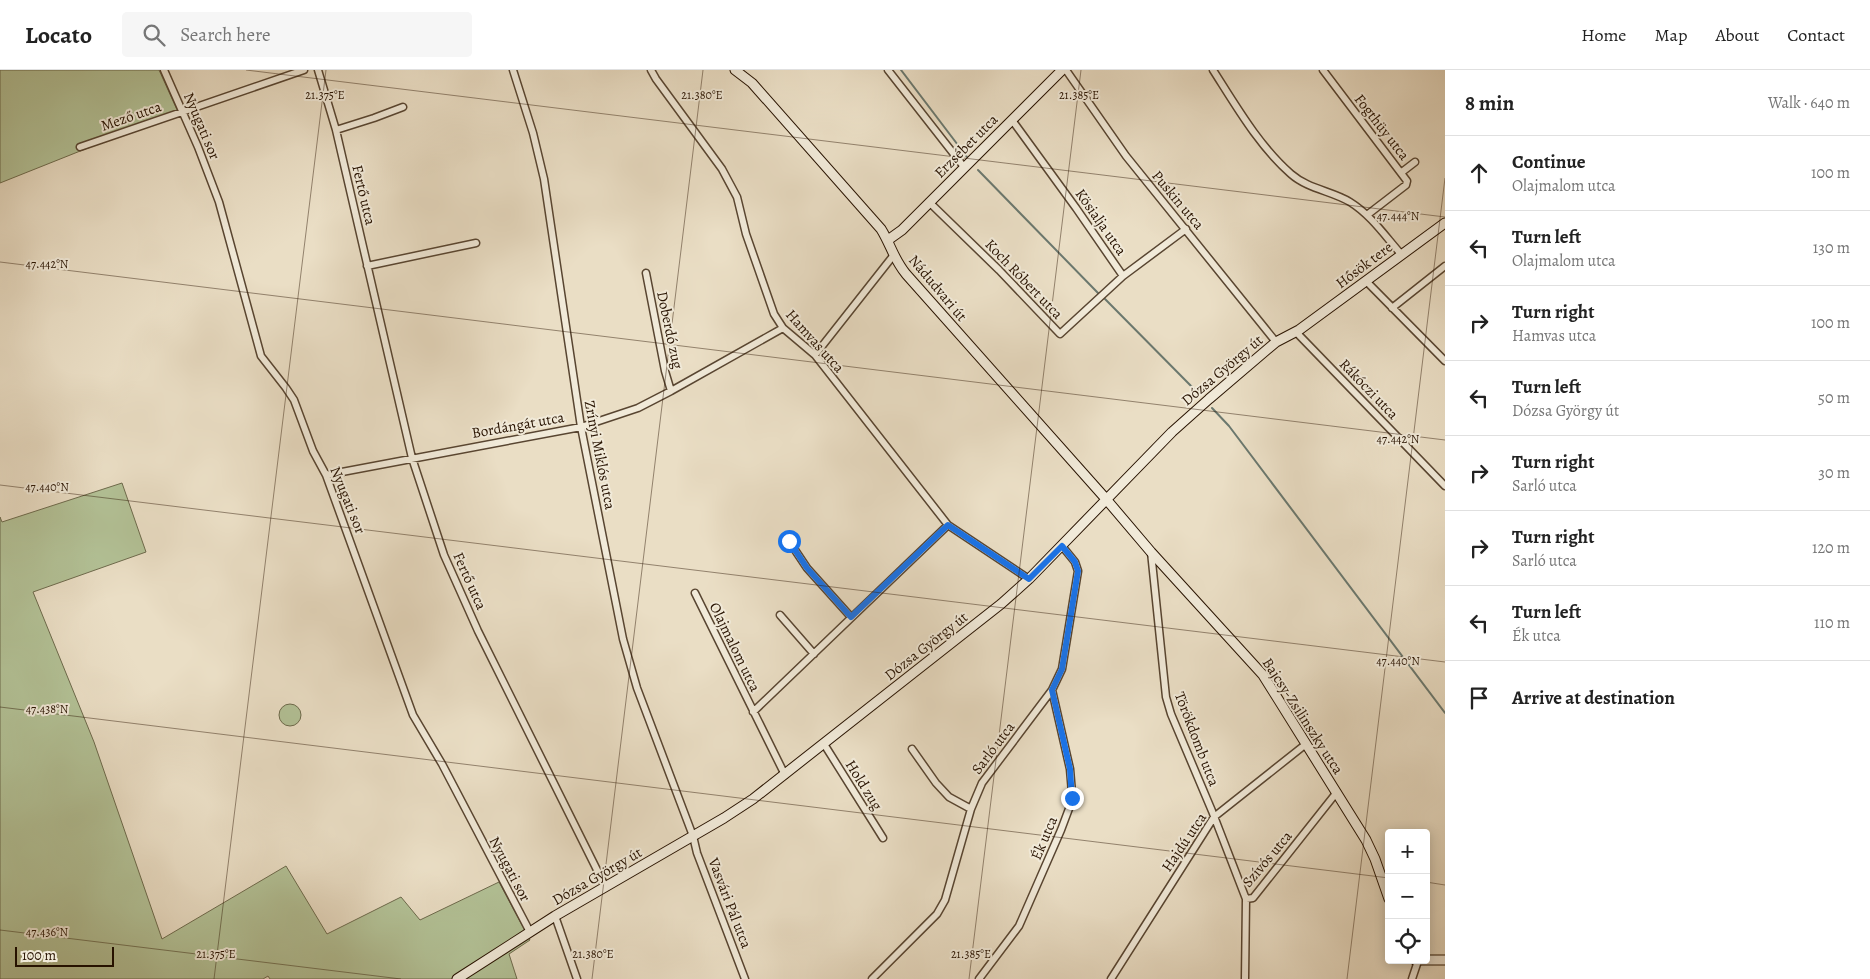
<!DOCTYPE html>
<html lang="en">
<head>
<meta charset="utf-8">
<style>
  :root { --surface:#fff; --page:#f6f6f6; --text:#222; --muted:#767676; --line:#e0e0e0 }
  body { margin:0; font-family:Alegreya,serif; background:var(--page); color:var(--text) }
  .controls { position:absolute; right:15px; bottom:15px; display:grid; overflow:hidden; border-radius:5px; box-shadow:0 2px 12px #0003 }
  .controls button { width:45px; height:45px; display:grid; place-items:center; padding:0; border:0; border-bottom:1px solid var(--line); background:var(--surface); color:var(--text); font:25px sans-serif }
  .scale { position:absolute; left:15px; bottom:12px; width:99px; box-sizing:border-box; padding-left:5px; border:2px solid #271200; border-top:0; font-size:14px; line-height:18px; white-space:nowrap; color:#271200; -webkit-text-stroke:4px #f1ead9; paint-order:stroke }
  .stop { position:absolute; width:15px; height:15px; margin:-11px; border:4px solid #1a73e8; border-radius:50%; background:#fff }
  .stop.end { background:#1a73e8; border-color:#fff; box-shadow:0 1px 5px #0008 }
  .list { margin:0; padding:0; list-style:none }
  h2 { display:flex; justify-content:space-between; align-items:center; height:65px; margin:0; padding:0 20px; font-size:21px }
  h2 small { font-size:16px; font-weight:400; color:var(--muted) }
  .list li { display:grid; grid-template-columns:32px 1fr auto; gap:15px; align-items:center; box-sizing:border-box; height:75px; padding:0 20px; border-top:1px solid var(--line) }
  .list b { display:block; font-size:19px; white-space:nowrap }
  .list p { margin:0; font-size:16px; white-space:nowrap; color:var(--muted) }
  .list em { font-size:16px; font-style:normal; color:var(--muted) }
  .icon { flex:none; width:28px; height:28px; fill:none; stroke:currentColor; stroke-width:2; stroke-linecap:round; stroke-linejoin:round }
  .map { position:relative; flex:none; width:1445px; height:909px; overflow:hidden }
  header { display:flex; align-items:center; gap:30px; box-sizing:border-box; height:70px; padding:0 25px; background:var(--surface); border-bottom:1px solid var(--line) }
  header strong { font-size:24px }
  nav { display:flex; gap:28px; margin-inline-start:auto; font-size:18px }
  .search { width:350px; height:45px; background:var(--page); display:flex; align-items:center; gap:12px; box-sizing:border-box; padding:0 18px; border-radius:5px; color:var(--muted); font-size:19px }
  main { display:flex }
  aside { flex:1; background:var(--surface) }
  .map>svg:first-child { display:block }
  .green { fill:#b3c297; stroke:#6d6a4c }
  .lines { fill:none; stroke-linecap:round; stroke-linejoin:round }
  .stream { stroke:#6b786e; stroke-width:2 }
  .street-casing { stroke:#584531; stroke-width:9 }
  .secondary-casing { stroke:#271200; stroke-width:11 }
  .street { stroke:#f1ead9; stroke-width:6 }
  .secondary { stroke:#f1ead9; stroke-width:9 }
  .route { stroke:#1a73e8; stroke-width:6 }
  .ticks { fill:none; stroke:#271200; stroke-width:1; stroke-opacity:0.45 }
  .labels { text-anchor:middle; stroke-width:4; stroke-linejoin:round; paint-order:stroke }
  .street-label { font-size:15px; fill:#271200; stroke:#f1ead9 }
  .ticks-label { font-size:12px; text-anchor:middle; fill:#271200; stroke:#f1ead9; stroke-width:4; stroke-linejoin:round; paint-order:stroke }
</style>
</head>
<body>
<header>
<strong>Locato</strong>
<div class="search"><svg class="icon" aria-label="search" viewBox="0 0 24 24"><circle cx="10" cy="10" r="6"/><path d="M15 15l6 6"/></svg>Search here</div>
<nav><a>Home</a><a>Map</a><a>About</a><a>Contact</a></nav>
</header>
<main>
<div class="map">
<svg width="1445" height="909" viewBox="0 0 1445 909">
  <rect width="100%" height="100%" fill="#eadec5"/>
  <filter id="stains"><feTurbulence type="fractalNoise" baseFrequency=".004" numOctaves="4"/><feColorMatrix values="0 0 0 0 .2 0 0 0 0 .09 0 0 0 0 .02 0 0 0 .5 -.17"/></filter>
  <radialGradient id="worn" r=".72"><stop offset=".6" stop-color="#630" stop-opacity="0"/><stop offset="1" stop-color="#630" stop-opacity=".3"/></radialGradient>
  <path class="green" d="M0,0h159l19,42 -178,71z
    M122,413l24,69 -113,40 61,150 68,197 124,-73 41,68 74,-37 19,23 79,-38 31,58 -21,14 8,25h-247l-2,-3 -5,3h-263v-462l2,5z
    M279 645a11 11 0 1 1 22 0a11 11 0 1 1-22 0Z"/>
  <g class="lines">
    <path class="stream" d="M901,0l66,87
      M978,100l120,123
      M1105,229l92,93
      M1212,338l17,18 216,287"/>
    <defs>
      <path id="street" d="M164,0l34,77 21,55 42,154 25,32 8,12 19,51 13,24 87,240 29,49 88,168
        M318,0l18,60 76,328 32,97 34,76 127,255
        M513,0l20,63 11,46 37,248 42,212 14,49 56,148 4,17 48,126
        M651,0l5,9 66,90 15,28 9,37 28,80 9,14 32,27 133,170 81,54
        M888,0l76,97
        M1066,0l60,86 150,186
        M1213,0c23,36 46,76 78,104 17,15 41,17 59,28 21,13 35,34 51,52
        M1323,0l84,111 -1,4 -39,30
        M1012,50l64,88 47,68
        M336,60l38,-12 29,-11
        M80,77l224,-77
        M1402,102l13,-10
        M929,132l70,68 61,64 63,-58 63,-47
        M367,196l109,-23
        M646,203l19,98 6,20
        M1366,211l79,80
        M1392,238l53,-42
        M1296,262l149,154
        M815,285l78,-99
        M326,405l255,-48 57,-19 33,-17 112,-63
        M789,471l18,27 44,49
        M1151,482l15,145 5,17 41,97 34,88 -1,80
        M695,523l90,182
        M780,545l34,39
        M753,642l195,-187
        M824,674l59,94
        M912,679l24,34 13,14 22,12
        M1246,829l7,-1 84,-106
        M555,846l22,63
        M872,909l65,-65 8,-14 26,-91 11,-26 70,-93 10,-21 16,-98 -3,-9 -13,-16
        M979,909l40,-53 42,-96 9,-24 2,-13 -2,-24 -18,-79
        M1111,909l103,-162 92,-73
        M1412,909l6,-18"/>
      <path id="secondary" d="M735,0l17,13 129,146c10,16 12,29 25,45l200,225 45,53 112,123 103,165 9,19 14,40
        M888,170l14,-10 160,-160
        M1415,890h30
        M457,909l98,-63 169,-98 29,-19 248,-195 28,-25 143,-147 37,-33 67,-57 23,-12 146,-107"/>
    </defs>
    <use href="#street" class="street-casing"/>
    <use href="#secondary" class="secondary-casing"/>
    <use href="#street" class="street"/>
    <use href="#secondary" class="secondary"/>
  </g>
  <g class="lines">
    <path class="route" d="M789,471l18,27 44,49 97,-92 81,54 33,-33 13,16 3,9 -16,98 -10,21 18,79 2,29"/>
  </g>
  <path class="ticks" d="M246,0l1199,147M0,192l1445,178M0,415l1445,177M0,637l1389,171M1426,812l19,3M0,860l401,49M214,909l112,-909M592,909l111,-909M969,909l112,-909M1347,909l98,-801"/>
  <g class="labels">
    <g class="street-label">
      <text transform="translate(131 46) rotate(-19)" y="5">Mező utca</text>
      <text transform="translate(202 56) rotate(67)" y="5">Nyugati sor</text>
      <text transform="translate(1382 57) rotate(52)" y="5">Fogthüy utca</text>
      <text transform="translate(966 76) rotate(-45)" y="5">Erzsébet utca</text>
      <text transform="translate(364 125) rotate(77)" y="5">Fertő utca</text>
      <text transform="translate(1178 130) rotate(50)" y="5">Puskin utca</text>
      <text transform="translate(1101 152) rotate(55)" y="5">Kösialja utca</text>
      <text transform="translate(1364 195) rotate(-37)" y="5">Hősök tere</text>
      <text transform="translate(1024 209) rotate(46)" y="5">Koch Róbert utca</text>
      <text transform="translate(938 218) rotate(50)" y="5">Nádudvari út</text>
      <text transform="translate(670 260) rotate(78)" y="5">Doberdó zug</text>
      <text transform="translate(815 271) rotate(48)" y="5">Hamvas utca</text>
      <text transform="translate(1222 300) rotate(-40)" y="5">Dózsa György út</text>
      <text transform="translate(1369 319) rotate(46)" y="5">Rákóczi utca</text>
      <text transform="translate(518 355) rotate(-10)" y="5">Bordángát utca</text>
      <text transform="translate(600 385) rotate(79)" y="5">Zrínyi Miklós utca</text>
      <text transform="translate(348 430) rotate(68)" y="5">Nyugati sor</text>
      <text transform="translate(470 511) rotate(66)" y="5">Fertő utca</text>
      <text transform="translate(926 576) rotate(-38)" y="5">Dózsa György út</text>
      <text transform="translate(735 577) rotate(64)" y="5">Olajmalom utca</text>
      <text transform="translate(1303 646) rotate(57)" y="5">Bajcsy-Zsilinszky utca</text>
      <text transform="translate(1197 669) rotate(69)" y="5">Törökdomb utca</text>
      <text transform="translate(993 678) rotate(-53)" y="5">Sarló utca</text>
      <text transform="translate(864 715) rotate(58)" y="5">Hold zug</text>
      <text transform="translate(1044 768) rotate(-67)" y="5">Ék utca</text>
      <text transform="translate(1184 772) rotate(-56)" y="5">Hajdú utca</text>
      <text transform="translate(1267 789) rotate(-50)" y="5">Szívós utca</text>
      <text transform="translate(510 799) rotate(62)" y="5">Nyugati sor</text>
      <text transform="translate(597 806) rotate(-30)" y="5">Dózsa György út</text>
      <text transform="translate(730 833) rotate(69)" y="5">Vasvári Pál utca</text>
    </g>
  </g>
  <g class="ticks-label">
    <text x="325" y="29">21.375°E</text>
    <text x="702" y="29">21.380°E</text>
    <text x="1079" y="29">21.385°E</text>
    <text x="1398" y="150">47.444°N</text>
    <text x="47" y="198">47.442°N</text>
    <text x="1398" y="373">47.442°N</text>
    <text x="47" y="421">47.440°N</text>
    <text x="1398" y="595">47.440°N</text>
    <text x="47" y="643">47.438°N</text>
    <text x="47" y="866">47.436°N</text>
    <text x="216" y="888">21.375°E</text>
    <text x="593" y="888">21.380°E</text>
    <text x="971" y="888">21.385°E</text>
  </g>
  <rect width="100%" height="100%" filter="url(#stains)"/>
  <rect width="100%" height="100%" fill="url(#worn)"/>
</svg>
<div class="controls">
<button>+</button>
<button>−</button>
<button><svg class="icon" aria-label="locate" viewBox="0 0 24 24"><circle cx="12" cy="12" r="6"/><path d="M12 2v4M12 18v4M2 12h4M18 12h4"/></svg></button>
</div>
<div class="scale">100 m</div>
<div class="stop" style="left:789px;top:471px"></div>
<div class="stop end" style="left:1072px;top:728px"></div>
</div>
<aside>
<h2>8 min<small>Walk · 640 m</small></h2>
<ul class="list">
<li><svg class="icon" aria-label="ahead" viewBox="0 0 24 24"><path d="M12 20V5M6 11l6-6 6 6"/></svg><div><b>Continue</b><p>Olajmalom utca</p></div><em>100 m</em></li>
<li><svg class="icon" aria-label="left" viewBox="0 0 24 24"><path d="M17 20v-9H6M10 6l-5 5 5 5"/></svg><div><b>Turn left</b><p>Olajmalom utca</p></div><em>130 m</em></li>
<li><svg class="icon" aria-label="right" viewBox="0 0 24 24"><path d="M7 20v-9h11M14 6l5 5-5 5"/></svg><div><b>Turn right</b><p>Hamvas utca</p></div><em>100 m</em></li>
<li><svg class="icon" aria-label="left" viewBox="0 0 24 24"><path d="M17 20v-9H6M10 6l-5 5 5 5"/></svg><div><b>Turn left</b><p>Dózsa György út</p></div><em>50 m</em></li>
<li><svg class="icon" aria-label="right" viewBox="0 0 24 24"><path d="M7 20v-9h11M14 6l5 5-5 5"/></svg><div><b>Turn right</b><p>Sarló utca</p></div><em>30 m</em></li>
<li><svg class="icon" aria-label="right" viewBox="0 0 24 24"><path d="M7 20v-9h11M14 6l5 5-5 5"/></svg><div><b>Turn right</b><p>Sarló utca</p></div><em>120 m</em></li>
<li><svg class="icon" aria-label="left" viewBox="0 0 24 24"><path d="M17 20v-9H6M10 6l-5 5 5 5"/></svg><div><b>Turn left</b><p>Ék utca</p></div><em>110 m</em></li>
<li><svg class="icon" aria-label="arrive" viewBox="0 0 24 24"><path d="M6 21V4h12l-3 4 3 4H6"/></svg><div><b>Arrive at destination</b></div></li>
</ul>
</aside>
</main>
</body>
</html>
